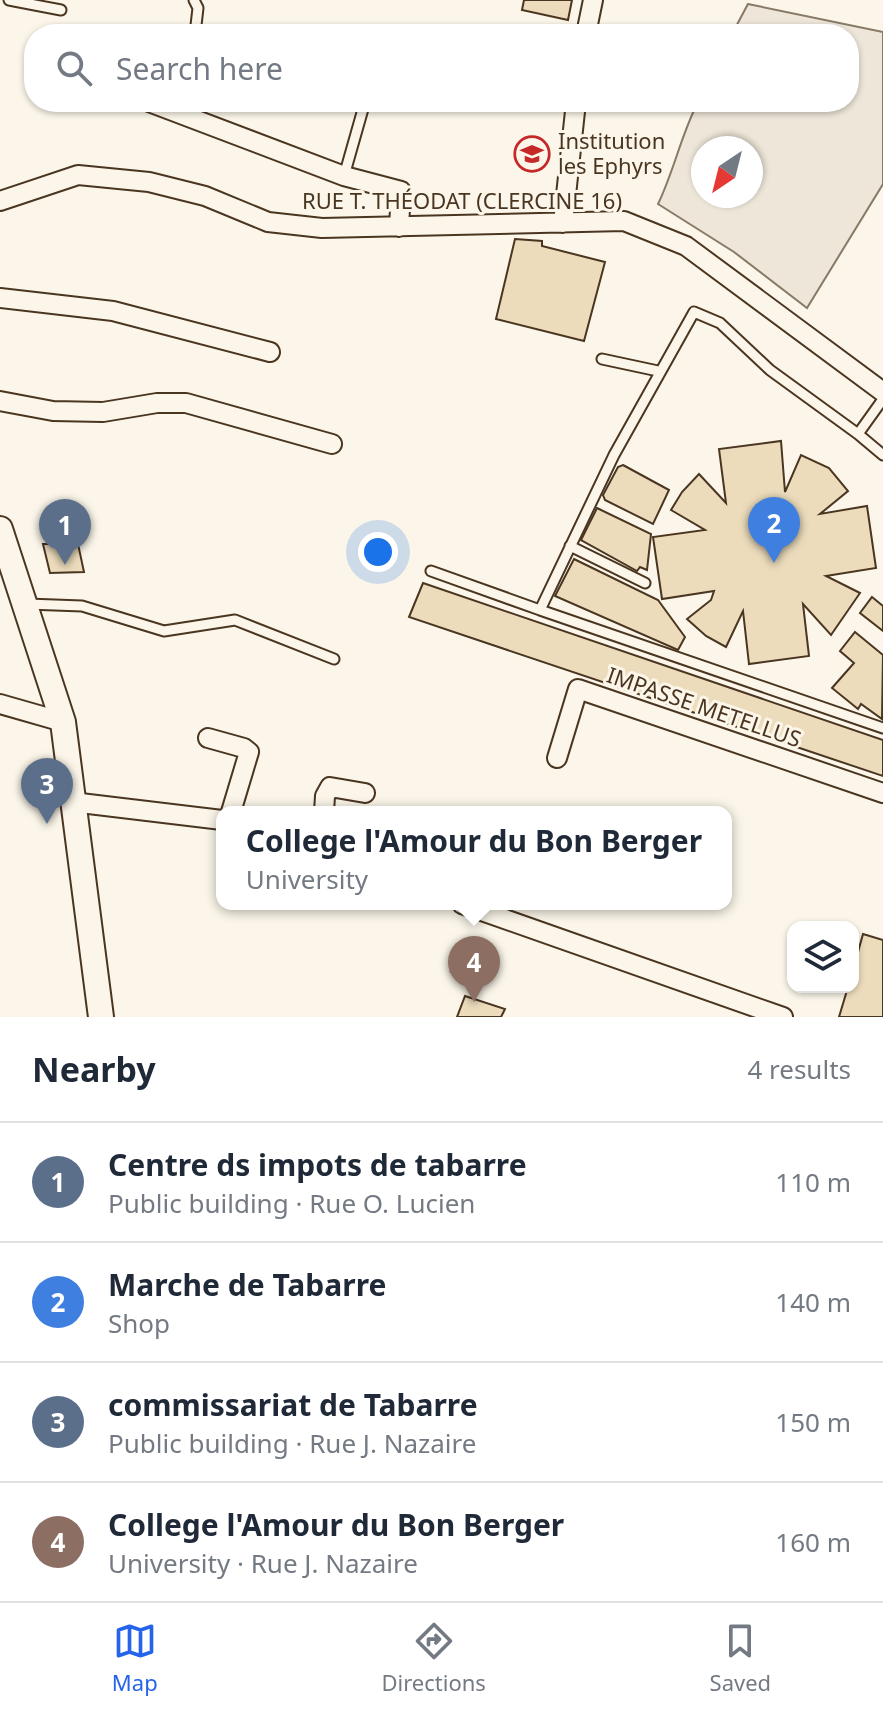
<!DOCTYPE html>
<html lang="en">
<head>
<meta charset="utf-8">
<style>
  :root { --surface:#fff; --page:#f2f2f3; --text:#1f2937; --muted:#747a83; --line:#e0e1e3; --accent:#2563eb }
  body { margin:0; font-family:"Noto Sans",sans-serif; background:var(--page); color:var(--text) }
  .controls { position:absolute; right:24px; bottom:24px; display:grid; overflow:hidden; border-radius:16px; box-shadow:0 2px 6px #0004 }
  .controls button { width:72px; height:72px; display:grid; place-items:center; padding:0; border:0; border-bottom:2px solid var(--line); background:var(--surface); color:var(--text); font:40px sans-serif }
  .compass { position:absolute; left:691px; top:136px; width:72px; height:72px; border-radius:50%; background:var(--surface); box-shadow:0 2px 6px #0004; rotate:215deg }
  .you { position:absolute; left:378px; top:552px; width:28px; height:28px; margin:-20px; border:6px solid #fff; border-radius:50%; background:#1a73e8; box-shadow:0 0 0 12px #1a73e833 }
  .badge { display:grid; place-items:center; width:52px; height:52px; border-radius:50%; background:var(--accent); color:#fff; font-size:26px; font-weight:700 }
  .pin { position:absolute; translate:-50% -66px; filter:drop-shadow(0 2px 4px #0008) }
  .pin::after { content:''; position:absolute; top:42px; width:28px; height:24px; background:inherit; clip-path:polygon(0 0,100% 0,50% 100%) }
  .popup { position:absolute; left:216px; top:806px; width:516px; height:104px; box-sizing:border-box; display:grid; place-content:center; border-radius:16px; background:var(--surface); filter:drop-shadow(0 2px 6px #0005); font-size:26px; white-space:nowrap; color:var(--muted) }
  .popup b { font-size:30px; color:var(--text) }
  .popup::after { content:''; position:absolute; left:50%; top:100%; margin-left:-16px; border:16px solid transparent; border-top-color:var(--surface) }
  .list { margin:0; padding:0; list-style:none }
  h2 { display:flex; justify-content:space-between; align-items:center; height:104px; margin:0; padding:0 32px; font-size:34px }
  h2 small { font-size:26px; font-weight:400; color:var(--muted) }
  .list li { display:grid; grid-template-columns:52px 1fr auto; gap:24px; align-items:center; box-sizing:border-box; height:120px; padding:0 32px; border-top:2px solid var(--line) }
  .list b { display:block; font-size:30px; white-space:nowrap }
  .list p { margin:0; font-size:26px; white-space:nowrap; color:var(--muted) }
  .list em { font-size:26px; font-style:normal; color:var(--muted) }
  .icon { flex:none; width:44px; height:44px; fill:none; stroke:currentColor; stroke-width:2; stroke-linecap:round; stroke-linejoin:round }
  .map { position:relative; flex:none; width:883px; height:1017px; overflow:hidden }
  .search { position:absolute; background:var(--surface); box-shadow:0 2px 6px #0004; left:24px; right:24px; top:24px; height:88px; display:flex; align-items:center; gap:20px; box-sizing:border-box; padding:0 28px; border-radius:32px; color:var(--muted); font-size:30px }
  .sheet { height:584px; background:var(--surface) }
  nav { display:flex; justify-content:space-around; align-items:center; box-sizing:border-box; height:112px; border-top:2px solid var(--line); background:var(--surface); font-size:22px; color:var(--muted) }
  nav a { display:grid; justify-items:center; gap:4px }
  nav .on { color:var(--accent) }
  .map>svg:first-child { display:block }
  .green { fill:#ede6d9; stroke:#887966; stroke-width:2; fill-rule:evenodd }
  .building { fill:#ecdcbc; stroke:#4a3520; stroke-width:2 }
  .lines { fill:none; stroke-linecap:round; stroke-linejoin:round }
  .service-casing { stroke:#4a3520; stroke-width:13 }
  .minor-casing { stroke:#4a3520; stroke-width:22 }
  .secondary-casing { stroke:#4a3520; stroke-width:28 }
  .service { stroke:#fbf6e9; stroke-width:9 }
  .minor { stroke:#fbf6e9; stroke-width:18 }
  .secondary { stroke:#fbf6e9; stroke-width:24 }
  .labels { text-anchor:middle; stroke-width:6; stroke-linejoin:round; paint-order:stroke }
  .poi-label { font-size:22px; fill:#4a3520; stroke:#fbf6e9; text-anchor:start }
  .street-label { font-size:22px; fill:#4a3520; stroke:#fbf6e9 }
</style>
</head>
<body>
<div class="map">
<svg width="883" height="1017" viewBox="0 0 883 1017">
  <rect width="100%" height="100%" fill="#fbf6e9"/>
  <path class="green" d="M748,4l135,28v152l-76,124 -73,-56 -76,-48c16,-33 23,-69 40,-102h151v-68h-117zM703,148h48v48h-48z"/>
  <path class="building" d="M524,0h48l-4,20 -46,-10z
    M515,239l27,2v5l63,16 -21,79 -88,-22z
    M781,441l4,51 16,-37 28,13 19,23 -28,23 47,-8 9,62 -50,8 34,17 -29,42 -28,-31 6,52 -60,8 -6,-53 -17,36 -20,-11 -19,-17 24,-19 3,-9 -52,8 -9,-62 52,-7 -34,-20 11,-18 17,-18 27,29 -7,-54z
    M623,465l46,25 -16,34 -48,-24 -2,-5 15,-28z
    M597,508l54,26 -4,36 -7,-3 -3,4 -56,-31z
    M43,544h35l6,28 -34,1z
    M574,559l84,41 27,37 -7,13 -123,-54z
    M423,583l460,157v36l-474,-159z
    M872,597l11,9v25l-23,-18z
    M855,632l28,23 -1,64 -21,-15 -3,5 -26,-21 22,-25 -14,-12z
    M863,934l20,6v77h-44l9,-30h5v-17z
    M471,961l20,16 -19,13 -21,-18z
    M465,996l40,13 -4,8h-44z"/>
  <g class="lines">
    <defs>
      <path id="service" d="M9,0l52,10
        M194,0l4,8 -3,26
        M344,176l21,-74
        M602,359l56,12
        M858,434l25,21
        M570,546l75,37
        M431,571l109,39 74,-155 80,-143 26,11 50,47 88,64 25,-35
        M27,604l55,2 82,25 71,-11 99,39
        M540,610l343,118"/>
      <path id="minor" d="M586,34l7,-34
        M149,102l195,74 57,15 -2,36
        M0,201l78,-26 71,7 56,14 63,26 54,6 302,-7 62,25 197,146
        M563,223l13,-121
        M0,298l113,13 157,41
        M0,401l53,10 50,1 54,-9h29l146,41
        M0,704l63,18
        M208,738l36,10 5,4 -18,60
        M557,758l21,-69 305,104
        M72,802l150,18
        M324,812l1,-16 5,-9 35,6
        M462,904l321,113"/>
      <path id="secondary" d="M0,529l63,193 38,295"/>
    </defs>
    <use href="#service" class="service-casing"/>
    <use href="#minor" class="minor-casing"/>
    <use href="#secondary" class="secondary-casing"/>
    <use href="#service" class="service"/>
    <use href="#minor" class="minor"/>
    <use href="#secondary" class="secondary"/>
  </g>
  <defs>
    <symbol id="school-ring" viewBox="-11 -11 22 22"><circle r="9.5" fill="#fbf6e9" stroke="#c62828" stroke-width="1.5"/><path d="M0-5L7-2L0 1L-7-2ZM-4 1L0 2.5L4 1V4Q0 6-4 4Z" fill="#c62828"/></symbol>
  </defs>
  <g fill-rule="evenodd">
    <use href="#school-ring" x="512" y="134" width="40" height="40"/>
  </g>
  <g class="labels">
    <g class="poi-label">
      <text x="558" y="149">Institution<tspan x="558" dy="25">les Ephyrs</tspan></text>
    </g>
    <g class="street-label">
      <text x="462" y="209">RUE T. THÉODAT (CLERCINE 16)</text>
      <text transform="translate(704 707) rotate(19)" y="8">IMPASSE METELLUS</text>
    </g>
  </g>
</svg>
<div class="controls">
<button><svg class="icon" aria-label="layers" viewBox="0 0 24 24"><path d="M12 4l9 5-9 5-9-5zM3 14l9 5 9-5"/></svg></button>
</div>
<svg class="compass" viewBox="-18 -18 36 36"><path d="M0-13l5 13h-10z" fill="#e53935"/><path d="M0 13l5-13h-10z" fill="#747a83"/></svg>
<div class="you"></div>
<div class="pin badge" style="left:65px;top:565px;background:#5c6f8a">1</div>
<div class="pin badge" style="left:774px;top:563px;background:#3f7fe0">2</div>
<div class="pin badge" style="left:47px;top:824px;background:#5c6f8a">3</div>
<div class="pin badge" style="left:474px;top:1002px;background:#8d6e63">4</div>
<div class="popup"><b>College l'Amour du Bon Berger</b>University</div>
<div class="search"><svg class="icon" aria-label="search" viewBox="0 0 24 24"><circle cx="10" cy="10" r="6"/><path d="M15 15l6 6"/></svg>Search here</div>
</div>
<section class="sheet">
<h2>Nearby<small>4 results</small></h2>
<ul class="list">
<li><span class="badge" style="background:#5c6f8a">1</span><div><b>Centre ds impots de tabarre</b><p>Public building · Rue O. Lucien</p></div><em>110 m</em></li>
<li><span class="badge" style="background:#3f7fe0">2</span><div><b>Marche de Tabarre</b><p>Shop</p></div><em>140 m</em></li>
<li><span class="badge" style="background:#5c6f8a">3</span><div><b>commissariat de Tabarre</b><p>Public building · Rue J. Nazaire</p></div><em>150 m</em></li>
<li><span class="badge" style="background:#8d6e63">4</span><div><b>College l'Amour du Bon Berger</b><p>University · Rue J. Nazaire</p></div><em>160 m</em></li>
</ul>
</section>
<nav>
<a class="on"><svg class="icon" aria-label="map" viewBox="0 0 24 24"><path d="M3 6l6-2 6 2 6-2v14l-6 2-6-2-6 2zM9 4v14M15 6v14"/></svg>Map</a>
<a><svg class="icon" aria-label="directions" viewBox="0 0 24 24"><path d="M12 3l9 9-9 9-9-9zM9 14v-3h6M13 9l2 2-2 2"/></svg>Directions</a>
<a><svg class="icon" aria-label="saved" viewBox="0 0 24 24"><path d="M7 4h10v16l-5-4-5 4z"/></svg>Saved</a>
</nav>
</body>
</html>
